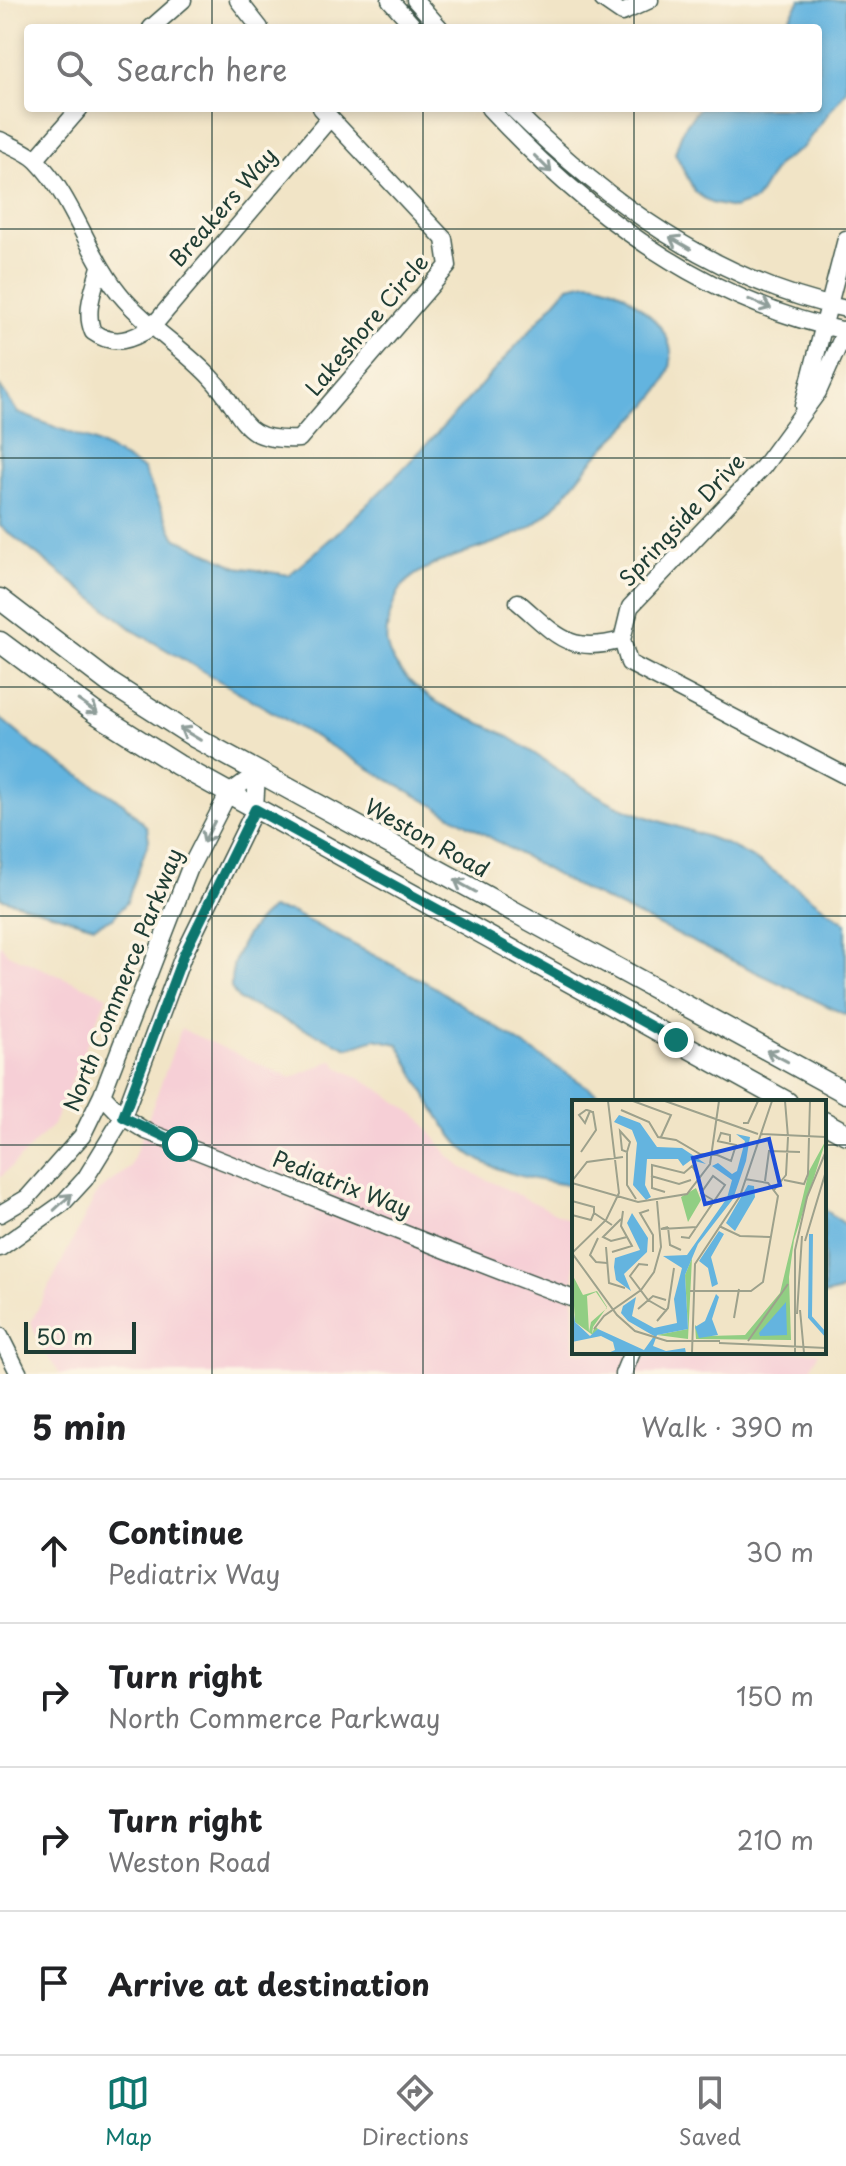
<!DOCTYPE html>
<html lang="en">
<head>
<meta charset="utf-8">
<style>
  :root { --surface:#fff; --page:#f2f2f2; --text:#202124; --muted:#757577; --line:#e0e0e0; --accent:#0f766e }
  body { margin:0; font-family:"Playpen Sans",sans-serif; background:var(--page); color:var(--text) }
  .scale { position:absolute; left:24px; bottom:20px; width:112px; box-sizing:border-box; padding-left:8px; border:4px solid #1f3d34; border-top:0; font-size:22px; line-height:28px; white-space:nowrap; color:#1f3d34; -webkit-text-stroke:6px #fcf5e5; paint-order:stroke }
  .stop { position:absolute; width:24px; height:24px; margin:-18px; border:6px solid #0f766e; border-radius:50%; background:#fff }
  .stop.end { background:#0f766e; border-color:#fff; box-shadow:0 2px 8px #0008 }
  .list { margin:0; padding:0; list-style:none }
  h2 { display:flex; justify-content:space-between; align-items:center; height:104px; margin:0; padding:0 32px; font-size:34px }
  h2 small { font-size:26px; font-weight:400; color:var(--muted) }
  .list li { display:grid; grid-template-columns:52px 1fr auto; gap:24px; align-items:center; box-sizing:border-box; height:144px; padding:0 32px; border-top:2px solid var(--line) }
  .list b { display:block; font-size:30px; white-space:nowrap }
  .list p { margin:0; font-size:26px; white-space:nowrap; color:var(--muted) }
  .list em { font-size:26px; font-style:normal; color:var(--muted) }
  .icon { flex:none; width:44px; height:44px; fill:none; stroke:currentColor; stroke-width:2; stroke-linecap:round; stroke-linejoin:round }
  .map { position:relative; flex:none; width:846px; height:1374px; overflow:hidden }
  .search { position:absolute; background:var(--surface); box-shadow:0 4px 12px #0003; left:24px; right:24px; top:24px; height:88px; display:flex; align-items:center; gap:20px; box-sizing:border-box; padding:0 28px; border-radius:8px; color:var(--muted); font-size:30px }
  .sheet { height:680px; background:var(--surface) }
  nav { display:flex; justify-content:space-around; align-items:center; box-sizing:border-box; height:112px; border-top:2px solid var(--line); background:var(--surface); font-size:22px; color:var(--muted) }
  nav a { display:grid; justify-items:center; gap:4px }
  nav .on { color:var(--accent) }
  .map>svg:first-child { display:block }
  .built { fill:#f6cfd6 }
  .water { fill:#64b4df; stroke:#42788a; stroke-width:2 }
  .lines { fill:none; stroke-linecap:round; stroke-linejoin:round }
  .minor-casing { stroke:#3e564a; stroke-width:19 }
  .major-casing { stroke:#3e564a; stroke-width:23 }
  .minor { stroke:#fff; stroke-width:16 }
  .major { stroke:#fff; stroke-width:20 }
  .oneway { stroke:#8f9e9a }
  .route { stroke:#0f766e; stroke-width:10 }
  .grid { fill:none; stroke:#1f3d34; stroke-width:2; stroke-opacity:0.55 }
  .labels { text-anchor:middle; stroke-width:7; stroke-linejoin:round; paint-order:stroke }
  .street-label { font-size:22px; fill:#1f3d34; stroke:#fcf5e5 }
  .inset-river { fill:none; stroke:#64b4df; stroke-width:4 }
  .inset-road { fill:none; stroke:#9da18c; stroke-width:2 }
  .view { fill:#1d4ed8; fill-opacity:0.15; stroke:#1d4ed8; stroke-width:4 }
  .inset-edge { fill:none; stroke:#1f3d34; stroke-width:4 }
</style>
</head>
<body>
<div class="map">
<svg width="846" height="1374" viewBox="0 0 846 1374">
  <rect width="100%" height="100%" fill="#fcf5e5"/>
  <filter id="ink" filterUnits="userSpaceOnUse"><feTurbulence type="fractalNoise" baseFrequency=".0125" numOctaves="2"/><feDisplacementMap in="SourceGraphic" scale="16" xChannelSelector="R" yChannelSelector="G"/><feConvolveMatrix kernelMatrix="1 2 1 2 8 2 1 2 1" color-interpolation-filters="sRGB"/></filter>
  <filter id="wash" filterUnits="userSpaceOnUse"><feTurbulence type="fractalNoise" baseFrequency=".006" numOctaves="4" result="noise"/><feDisplacementMap in="SourceGraphic" scale="32" xChannelSelector="R" yChannelSelector="G"/><feGaussianBlur stdDeviation="1.8" result="paint"/><feColorMatrix in="noise" values="0 0 0 0 0 0 0 0 0 0 0 0 0 0 0 0 0 1.4 0 .05"/><feComposite in="paint" operator="in"/></filter>
  <g filter="url(#wash)">
    <rect width="100%" height="100%" fill="#f1e4c6"/>
    <path class="built" d="M0,943l8,11 99,42 -54,129 -53,53z
      M181,1029l110,49 42,-18 5,7 35,18 47,33 30,39 13,11 111,54v130h245l-11,22h-748l-20,-28 -9,-24 67,-131 32,-23z"/>
    <path class="water" d="M800,0h46v90l-44,58 -24,16 -22,36 -23,8 -22,-5 -16,-11 -20,-39 8,-24 16,-21h119v-80h-35z
      M587,282c28,1 42,15 62,33 62,56 -21,103 -55,144 -20,23 -36,49 -62,67 -32,21 -109,32 -130,61 -9,12 -18,44 -15,58 4,20 25,40 41,51 23,18 56,26 81,41 36,22 69,50 107,68 37,17 78,24 114,41 42,20 78,51 116,77v92l-272,-130 -187,-106 -251,-147 -136,-106v-139l18,26 77,29 48,27 32,68 62,30 52,8c104,-87 191,-188 280,-289z
      M0,718l36,30 87,55 24,24 2,13 -22,62 -14,16 -19,8 -94,-28z
      M271,909l20,3 142,74 167,109 23,7h-49v84c-34,-5 -84,-13 -110,-37 -21,-19 -52,-79 -66,-105l-23,-5 -27,9 -109,-48 -8,-12c-1,-31 16,-60 40,-79z
      M824,1209l22,16v65l-22,5z"/>
  </g>
  <g filter="url(#ink)">
    <g class="lines">
      <defs>
        <path id="minor" d="M238,0l22,28
          M390,0l25,28
          M415,0l25,28
          M603,0l19,13 28,-13
          M151,28l32,-28
          M489,108c96,104 215,194 357,223
          M512,108c94,93 202,173 334,201
          M0,140c12,6 28,12 37,21 39,40 51,98 88,139 26,29 60,50 86,78 36,38 26,64 88,61l149,-173 -4,-27 -123,-131
          M36,159l44,-51
          M100,267c-6,21 -16,45 -7,65 21,15 39,8 59,-5l177,-208
          M846,329l-28,63 -55,75 -133,140 -8,33 7,23 217,113
          M803,406l43,-167
          M518,602c39,33 50,53 104,38
          M102,1095l21,22 23,14c143,55 284,115 428,168
          M0,1214l27,-16 55,-62 20,-41 87,-225 39,-76 29,-21
          M0,1248l62,-44 23,-25 38,-62 60,-161 72,-147 2,-36
          M0,1336l19,38
          M623,1374l9,-22"/>
        <path id="major" d="M0,599l110,84 86,55 650,355
          M0,642l94,70 84,53 609,337
          M824,1122l22,12"/>
      </defs>
      <use href="#minor" class="minor-casing"/>
      <use href="#major" class="major-casing"/>
      <use href="#minor" class="minor"/>
      <use href="#major" class="major"/>
    </g>
    <defs><path id="oneway-shaft" d="M-6 0H5M1.5-3L5.5 0L1.5 3" fill="none" stroke-width="1.6" stroke-linecap="round" stroke-linejoin="round" transform="scale(2)"/></defs>
    <g class="oneway">
      <use href="#oneway-shaft" transform="translate(543 164) rotate(45)"/>
      <use href="#oneway-shaft" transform="translate(680 243) rotate(-150)"/>
      <use href="#oneway-shaft" transform="translate(760 304) rotate(22)"/>
      <use href="#oneway-shaft" transform="translate(88 707) rotate(35)"/>
      <use href="#oneway-shaft" transform="translate(190 734) rotate(-149)"/>
      <use href="#oneway-shaft" transform="translate(209 832) rotate(117)"/>
      <use href="#oneway-shaft" transform="translate(465 886) rotate(-151)"/>
      <use href="#oneway-shaft" transform="translate(777 1056) rotate(-152)"/>
      <use href="#oneway-shaft" transform="translate(63 1202) rotate(-43)"/>
    </g>
  </g>
  <g class="lines" filter="url(#ink)">
    <path class="route" d="M180,1144l-57,-27 60,-161 72,-147 421,231"/>
  </g>
  <path class="grid" d="M212,0v28M423,0v28M634,0v28M212,108v1266M423,108v1266M634,108v994M0,229h846M0,458h846M0,687h846M0,916h846M0,1145h574M824,1145h22M634,1352v22"/>
  <g class="labels">
    <g class="street-label">
      <text transform="translate(223 207) rotate(-49)" y="8">Breakers Way</text>
      <text transform="translate(367 325) rotate(-50)" y="8">Lakeshore Circle</text>
      <text transform="translate(682 520) rotate(-47)" y="8">Springside Drive</text>
      <text transform="translate(427 838) rotate(29)" y="8">Weston Road</text>
      <text transform="translate(123 980) rotate(-68)" y="8">North Commerce Parkway</text>
      <text transform="translate(342 1184) rotate(21)" y="8">Pediatrix Way</text>
    </g>
  </g>
  <g transform="translate(572 1100)">
    <rect width="254" height="254" fill="#f1e4c6"/>
    <path d="M254,40l-32,100 -5,37 2,63 -95,-1 -1,-14 13,11 37,-1 35,-42 29,-122zM124,88l5,12 -13,22 -7,-25zM120,158l-4,81 -31,-4 31,-6 -3,-54zM0,174l11,21 14,-4 10,16 -14,20 -1,7 3,-8 3,3 -4,7 -19,-14zM24,192l11,16 -16,14 -2,10 -2,-36z" fill="#91ce83" fill-rule="evenodd"/>
    <path d="M47,15l21,8 17,24 25,1 24,16 -15,-4 -8,6 -5,-7h-31l-2,26 6,12 -5,3 -13,-15 4,-42 -5,-13 -18,-8zM164,34l14,3 -4,24 -13,38 -35,45 -13,31 3,54 -31,6 -4,11 13,5 19,-3 1,5h-78l7,-3 -2,-8 -12,-6 -29,6v-42l3,22 15,14 8,-7 46,21 10,-14 -26,-15 -7,-8 2,-7 13,-9 -4,19 22,12 23,-5 -3,-24 8,-31 -19,-12 24,-1 40,-57 5,-18 -20,-14 6,-3 14,11 5,-3 8,-30zM176,85l6,1 1,11 -20,34 -9,-8zM60,113l16,25 -1,14 -23,22 7,17 -15,-11 -2,-13 1,-9 25,-8 -13,-27zM147,131l5,3 -13,23 7,27 -6,3 -4,-19 -9,-7zM144,194l3,3 -7,22 6,16 -19,3 -4,-11 10,-6zM214,202l1,33 -27,1 -1,-3z" fill="#64b4df"/>
    <path class="inset-river" d="M239,134l-1,83 16,18"/>
    <path class="inset-road" d="M36,1l11,92 -13,27 -34,33 45,62 18,16 32,10h53M61,1l38,14 -10,22M93,1l93,33M213,1l3,36M49,10l28,12 9,15 18,3 24,14 17,1M171,23h5l10,-22M48,31l10,11 -3,10 -5,-2zM188,34l66,3M146,41l3,-8 9,2v7M9,52l15,-22 -3,-18h-1l-2,-1 -3,-1h-1l-7,5 6,8 5,-12M55,52v33l9,14M143,54l16,7 5,-16 -19,-4M79,76l28,8 12,-4M212,80l20,4 4,-10 2,-73M0,81l15,-19 36,-5M193,81l4,-30 31,1M0,83l66,19 49,-8 23,-30 9,-63M202,90l12,-15 2,-38M93,92l-13,-4v-23l32,8 8,-7 4,6M0,101l22,6v6l18,12M77,110l-9,3 13,22v17M0,115l19,5 3,-7M49,119l-18,18 8,4 16,-4M147,126l21,10 30,1M96,127l-7,2 36,-2M96,127l2,18 11,5M109,137l8,1 36,-53 -12,-9 -12,17 12,7M26,138l-8,17 6,7 11,1M233,141l21,-70M34,147l3,36 16,5M40,152l20,-6 -11,-20 2,-15M76,165l-9,-1 -9,12 18,24 19,11M118,191h61l12,-9 15,-86 -10,-13 -23,-4M66,209l15,-13 13,4M228,210l4,43M225,214l5,-78M162,218l5,-29M85,221l11,-13 6,-40M22,229l10,-13 37,-26 13,-18 7,-25 -4,-46M176,241l40,-57M147,243l107,5M120,253l3,-89 45,-68 32,-95M223,253v-103l12,-53 19,-46"/>
    <path class="view" d="M197,39l11,46 -75,19 -12,-46z"/>
    <rect width="254" height="254" class="inset-edge"/>
  </g>
</svg>
<div class="scale">50 m</div>
<div class="stop" style="left:180px;top:1144px"></div>
<div class="stop end" style="left:676px;top:1040px"></div>
<div class="search"><svg class="icon" aria-label="search" viewBox="0 0 24 24"><circle cx="10" cy="10" r="6"/><path d="M15 15l6 6"/></svg>Search here</div>
</div>
<section class="sheet">
<h2>5 min<small>Walk · 390 m</small></h2>
<ul class="list">
<li><svg class="icon" aria-label="ahead" viewBox="0 0 24 24"><path d="M12 20V5M6 11l6-6 6 6"/></svg><div><b>Continue</b><p>Pediatrix Way</p></div><em>30 m</em></li>
<li><svg class="icon" aria-label="right" viewBox="0 0 24 24"><path d="M7 20v-9h11M14 6l5 5-5 5"/></svg><div><b>Turn right</b><p>North Commerce Parkway</p></div><em>150 m</em></li>
<li><svg class="icon" aria-label="right" viewBox="0 0 24 24"><path d="M7 20v-9h11M14 6l5 5-5 5"/></svg><div><b>Turn right</b><p>Weston Road</p></div><em>210 m</em></li>
<li><svg class="icon" aria-label="arrive" viewBox="0 0 24 24"><path d="M6 21V4h12l-3 4 3 4H6"/></svg><div><b>Arrive at destination</b></div></li>
</ul>
</section>
<nav>
<a class="on"><svg class="icon" aria-label="map" viewBox="0 0 24 24"><path d="M3 6l6-2 6 2 6-2v14l-6 2-6-2-6 2zM9 4v14M15 6v14"/></svg>Map</a>
<a><svg class="icon" aria-label="directions" viewBox="0 0 24 24"><path d="M12 3l9 9-9 9-9-9zM9 14v-3h6M13 9l2 2-2 2"/></svg>Directions</a>
<a><svg class="icon" aria-label="saved" viewBox="0 0 24 24"><path d="M7 4h10v16l-5-4-5 4z"/></svg>Saved</a>
</nav>
</body>
</html>
